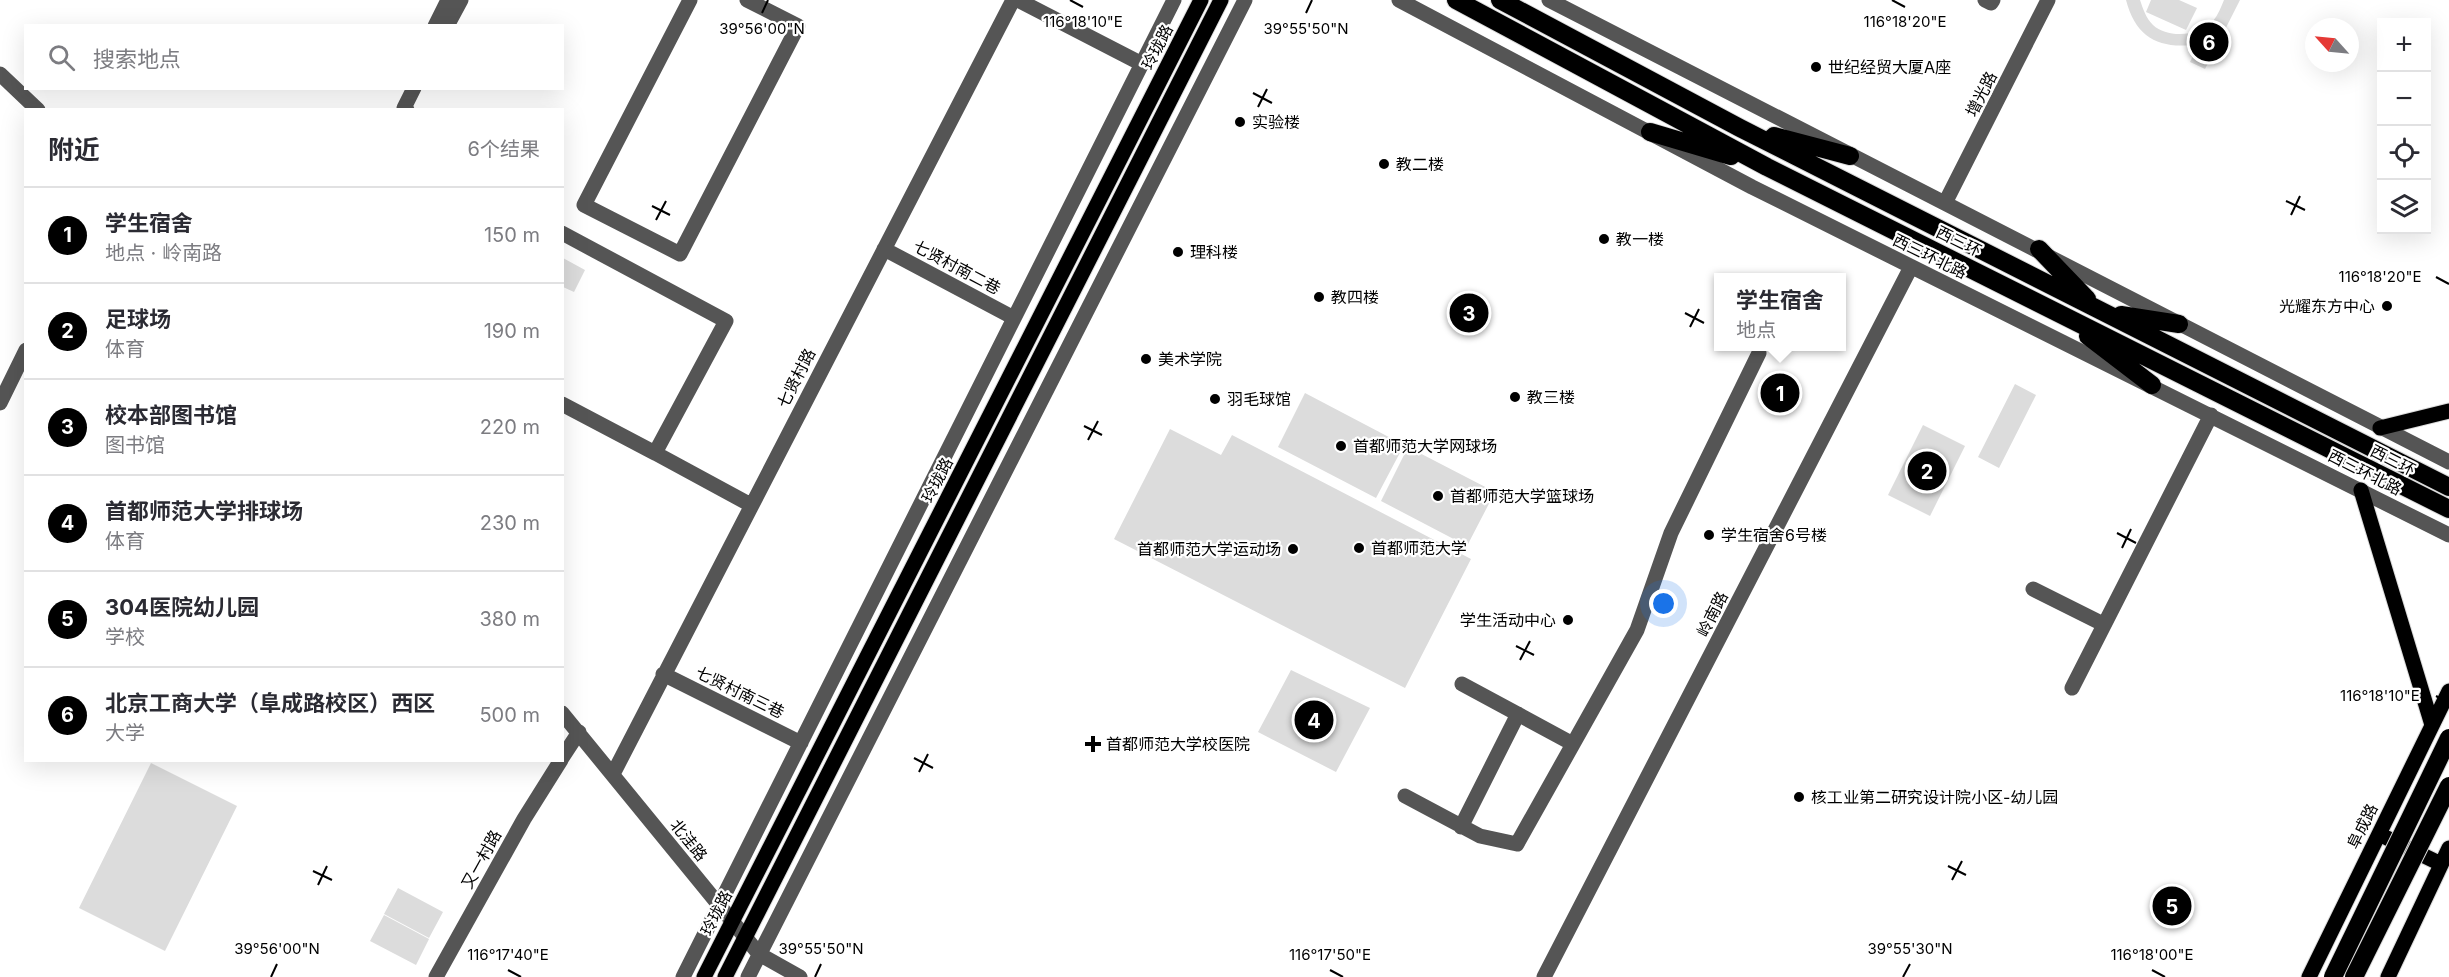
<!DOCTYPE html>
<html lang="zh">
<head>
<meta charset="utf-8">
<style>
  :root { --surface:#fff; --page:#f2f2f3; --text:#2b2b33; --muted:#7c7c81; --line:#e1e1e2; --accent:#000 }
  body { margin:0; font-family:Inter,"Noto Sans SC",sans-serif; background:var(--page); color:var(--text) }
  .controls { position:absolute; right:18px; top:18px; display:grid; overflow:hidden; border-radius:0px; box-shadow:0 6px 24px #0002 }
  .controls button { width:54px; height:54px; display:grid; place-items:center; padding:0; border:0; border-bottom:2px solid var(--line); background:var(--surface); color:var(--text); font:30px sans-serif }
  .compass { position:absolute; left:2305px; top:18px; width:54px; height:54px; border-radius:50%; background:var(--surface); box-shadow:0 6px 24px #0002; rotate:297deg }
  .you { position:absolute; left:1664px; top:604px; width:21px; height:21px; margin:-15px; border:4px solid #fff; border-radius:50%; background:#1a73e8; box-shadow:0 0 0 9px #1a73e833 }
  .badge { display:grid; place-items:center; width:39px; height:39px; border-radius:50%; background:var(--accent); color:#fff; font-size:20px; font-weight:700 }
  .pin { position:absolute; translate:-50% -50%; border:3px solid #fff; box-shadow:0 2px 6px #0006 }
  .popup { position:absolute; left:1714px; top:273px; width:132px; height:78px; box-sizing:border-box; display:grid; place-content:center; border-radius:0px; background:var(--surface); filter:drop-shadow(0 2px 4px #0005); font-size:20px; white-space:nowrap; color:var(--muted) }
  .popup b { font-size:22px; color:var(--text) }
  .popup::after { content:''; position:absolute; left:50%; top:100%; margin-left:-12px; border:12px solid transparent; border-top-color:var(--surface) }
  .list { margin:0; padding:0; list-style:none }
  h2 { display:flex; justify-content:space-between; align-items:center; height:78px; margin:0; padding:0 24px; font-size:26px }
  h2 small { font-size:20px; font-weight:400; color:var(--muted) }
  .list li { display:grid; grid-template-columns:39px 1fr auto; gap:18px; align-items:center; box-sizing:border-box; height:96px; padding:0 24px; border-top:2px solid var(--line) }
  .list b { display:block; font-size:22px; white-space:nowrap }
  .list p { margin:0; font-size:20px; white-space:nowrap; color:var(--muted) }
  .list em { font-size:20px; font-style:normal; color:var(--muted) }
  .icon { flex:none; width:33px; height:33px; fill:none; stroke:currentColor; stroke-width:2; stroke-linecap:round; stroke-linejoin:round }
  .map { position:relative; flex:none; width:2449px; height:977px; overflow:hidden }
  .search { position:absolute; background:var(--surface); box-shadow:0 6px 24px #0002; left:24px; top:24px; width:540px; height:66px; display:flex; align-items:center; gap:15px; box-sizing:border-box; padding:0 21px; border-radius:0px; color:var(--muted); font-size:22px }
  .panel { position:absolute; background:var(--surface); box-shadow:0 6px 24px #0002; left:24px; top:108px; width:540px; height:654px; border-radius:0px }
  .map>svg:first-child { display:block }
  .green { fill:#dcdcdc }
  .lines { fill:none; stroke-linecap:round; stroke-linejoin:round }
  .major-casing { stroke:#dbdbdb; stroke-width:17 }
  .highway-casing { stroke:#dbdbdb; stroke-width:20 }
  .minor { stroke:#555; stroke-width:15 }
  .major { stroke:#000; stroke-width:15 }
  .highway { stroke:#000; stroke-width:18 }
  .highway-bridge-casing { stroke:#dbdbdb; stroke-width:20; stroke-linecap:butt }
  .highway-bridge { stroke:#000; stroke-width:18 }
  .ticks { fill:none; stroke:#000; stroke-width:2 }
  .poi-dot { fill:#000; stroke:#fff; stroke-width:2 }
  .labels { text-anchor:middle; stroke-width:4.5; stroke-linejoin:round; paint-order:stroke }
  .street-label { font-size:16px; fill:#000; stroke:#fff }
  .poi-label { font-size:16px; fill:#000; stroke:#fff; text-anchor:start }
  .ticks-label { font-size:15px; text-anchor:middle; fill:#000; stroke:#fff; stroke-width:4.5; stroke-linejoin:round; paint-order:stroke }
</style>
</head>
<body>
<div class="map">
<svg width="2449" height="977" viewBox="0 0 2449 977">
  <rect width="100%" height="100%" fill="#fff"/>
  <path class="green" d="M2126,0h14c3,9 6,18 13,25 15,14 47,11 60,-4 5,-6 8,-14 11,-21h16l-35,69 -15,-7 9,-18c-38,6 -63,-5 -73,-44z
    M2151,0h28l18,8 -11,22 -40,-18z
    M563,258l22,12 -11,22 -11,-5z
    M2015,384l21,11 -37,73 -21,-11z
    M1305,393l99,52 -28,53 -98,-51z
    M1923,425l42,21 -35,70 -42,-21z
    M1170,429l51,26 11,-20 239,124 -66,129 -291,-149z
    M1408,447l87,45 -28,54 -86,-45z
    M1291,670l79,38 -34,64 -78,-40z
    M151,763l86,43 -72,145 -86,-43z
    M398,888l45,24 -14,26 -45,-24z
    M384,915l45,24 -13,26 -46,-24z"/>
  <g class="lines">
    <defs>
      <path id="major" d="M2380,428l69,-17
        M2361,490l71,235
        M2387,838l54,26
        M704,977l497,-977
        M725,977l496,-977
        M2309,977l140,-286
        M2388,977l61,-129"/>
      <path id="highway" d="M1456,0l311,167 682,342
        M1500,0l240,128 709,359
        M1650,132l81,24
        M1774,136l76,20
        M2039,249l48,50
        M2121,315l58,9
        M2088,336l64,49"/>
    </defs>
    <use href="#major" class="major-casing"/>
    <use href="#highway" class="highway-casing"/>
    <path class="minor" d="M690,0l-106,205 96,49 118,-228 -51,-26
      M1018,0l124,64
      M1399,0l353,187 697,348
      M1549,0l900,462
      M1985,0l6,3 2,-3
      M435,26l13,-26
      M447,26l14,-26
      M0,74l38,36
      M407,110l-3,-2 10,-20
      M1945,203l103,-203
      M562,233l164,88 -71,132 -93,-49
      M884,249l130,69
      M0,403l26,-53
      M655,453l96,52
      M2033,589l70,35
      M663,674l138,69
      M1462,684l111,60
      M2072,688l139,-273
      M562,713l197,241 41,23
      M562,758l17,-26
      M613,774l400,-774
      M1405,796l75,40 37,8 120,-214 34,-97 88,-180
      M1461,827l57,-113
      M436,977l88,-158 37,-59
      M683,977l491,-977
      M748,977l497,-977
      M1544,977l367,-710"/>
    <use href="#major" class="major"/>
    <use href="#highway" class="highway"/>
    <defs>
      <path id="highway-bridge" d="M2333,977l116,-239
        M2354,977l95,-191"/>
    </defs>
    <use href="#highway-bridge" class="highway-bridge-casing"/>
    <use href="#highway-bridge" class="highway-bridge"/>
  </g>
  <path class="ticks" d="M1070,0l13,7M1892,0l13,7M762,13l6,-13M1306,13l6,-13M1253,93l19,10M1258,107l9,-18M2286,201l19,9M652,206l18,9M2291,215l9,-19M656,220l10,-19M2436,277l13,7M1685,313l19,10M1690,327l9,-18M1084,426l18,9M1088,440l10,-19M2117,533l19,10M2122,548l9,-19M1516,646l18,9M1520,660l10,-19M2436,696l13,7M914,758l19,10M919,772l9,-18M1948,866l18,9M313,871l19,9M1952,880l10,-19M318,885l9,-19M508,970l13,7M1330,970l13,7M2152,970l13,7M271,977l6,-13M815,977l6,-13M1903,977l7,-13"/>
  <g class="poi-dot">
    <circle cx="1816" cy="67" r="6"/>
    <circle cx="1240" cy="122" r="6"/>
    <circle cx="1384" cy="164" r="6"/>
    <circle cx="1604" cy="239" r="6"/>
    <circle cx="1178" cy="252" r="6"/>
    <circle cx="1319" cy="297" r="6"/>
    <circle cx="2387" cy="306" r="6"/>
    <circle cx="1146" cy="359" r="6"/>
    <circle cx="1515" cy="397" r="6"/>
    <circle cx="1215" cy="399" r="6"/>
    <circle cx="1341" cy="446" r="6"/>
    <circle cx="1438" cy="496" r="6"/>
    <circle cx="1709" cy="535" r="6"/>
    <circle cx="1359" cy="548" r="6"/>
    <circle cx="1293" cy="549" r="6"/>
    <circle cx="1568" cy="620" r="6"/>
    <path d="M1090 735h6v6h6v6h-6v6h-6v-6h-6v-6h6z"/>
    <circle cx="1799" cy="797" r="6"/>
  </g>
  <g class="labels">
    <g class="street-label">
      <text transform="translate(1157 47) rotate(-63)" y="6">玲珑路</text>
      <text transform="translate(1981 94) rotate(-63)" y="6">增光路</text>
      <text transform="translate(1959 241) rotate(26)" y="6">西三环</text>
      <text transform="translate(1930 256) rotate(26)" y="6">西三环北路</text>
      <text transform="translate(957 267) rotate(28)" y="6">七贤村南二巷</text>
      <text transform="translate(796 378) rotate(-63)" y="6">七贤村路</text>
      <text transform="translate(2393 460) rotate(27)" y="6">西三环</text>
      <text transform="translate(2365 472) rotate(27)" y="6">西三环北路</text>
      <text transform="translate(937 480) rotate(-63)" y="6">玲珑路</text>
      <text transform="translate(1712 614) rotate(-63)" y="6">岭南路</text>
      <text transform="translate(740 692) rotate(26)" y="6">七贤村南三巷</text>
      <text transform="translate(2362 826) rotate(-64)" y="6">阜成路</text>
      <text transform="translate(689 840) rotate(51)" y="6">北洼路</text>
      <text transform="translate(481 859) rotate(-61)" y="6">又一村路</text>
      <text transform="translate(716 913) rotate(-63)" y="6">玲珑路</text>
    </g>
    <g class="poi-label">
      <text x="1828" y="73">世纪经贸大厦A座</text>
      <text x="1252" y="128">实验楼</text>
      <text x="1396" y="170">教二楼</text>
      <text x="1616" y="245">教一楼</text>
      <text x="1190" y="258">理科楼</text>
      <text x="1331" y="303">教四楼</text>
      <text x="2375" y="312" text-anchor="end">光耀东方中心</text>
      <text x="1158" y="365">美术学院</text>
      <text x="1527" y="403">教三楼</text>
      <text x="1227" y="405">羽毛球馆</text>
      <text x="1353" y="452">首都师范大学网球场</text>
      <text x="1450" y="502">首都师范大学篮球场</text>
      <text x="1721" y="541">学生宿舍6号楼</text>
      <text x="1371" y="554">首都师范大学</text>
      <text x="1281" y="555" text-anchor="end">首都师范大学运动场</text>
      <text x="1556" y="626" text-anchor="end">学生活动中心</text>
      <text x="1106" y="750">首都师范大学校医院</text>
      <text x="1811" y="803">核工业第二研究设计院小区-幼儿园</text>
    </g>
  </g>
  <g class="ticks-label">
    <text x="1905" y="27">116°18'20"E</text>
    <text x="1083" y="27">116°18'10"E</text>
    <text x="762" y="34">39°56'00"N</text>
    <text x="1306" y="34">39°55'50"N</text>
    <text x="2380" y="282">116°18'20"E</text>
    <text x="2380" y="701">116°18'10"E</text>
    <text x="277" y="954">39°56'00"N</text>
    <text x="821" y="954">39°55'50"N</text>
    <text x="1910" y="954">39°55'30"N</text>
    <text x="508" y="960">116°17'40"E</text>
    <text x="1330" y="960">116°17'50"E</text>
    <text x="2152" y="960">116°18'00"E</text>
  </g>
</svg>
<div class="controls">
<button>+</button>
<button>−</button>
<button><svg class="icon" aria-label="locate" viewBox="0 0 24 24"><circle cx="12" cy="12" r="6"/><path d="M12 2v4M12 18v4M2 12h4M18 12h4"/></svg></button>
<button><svg class="icon" aria-label="layers" viewBox="0 0 24 24"><path d="M12 4l9 5-9 5-9-5zM3 14l9 5 9-5"/></svg></button>
</div>
<svg class="compass" viewBox="-18 -18 36 36"><path d="M0-13l5 13h-10z" fill="#e53935"/><path d="M0 13l5-13h-10z" fill="#7c7c81"/></svg>
<div class="you"></div>
<div class="pin badge" style="left:1780px;top:393px">1</div>
<div class="popup"><b>学生宿舍</b>地点</div>
<div class="pin badge" style="left:1927px;top:471px">2</div>
<div class="pin badge" style="left:1469px;top:313px">3</div>
<div class="pin badge" style="left:1314px;top:720px">4</div>
<div class="pin badge" style="left:2172px;top:906px">5</div>
<div class="pin badge" style="left:2209px;top:42px">6</div>
<div class="search"><svg class="icon" aria-label="search" viewBox="0 0 24 24"><circle cx="10" cy="10" r="6"/><path d="M15 15l6 6"/></svg>搜索地点</div>
<section class="panel">
<h2>附近<small>6个结果</small></h2>
<ul class="list">
<li><span class="badge">1</span><div><b>学生宿舍</b><p>地点 · 岭南路</p></div><em>150 m</em></li>
<li><span class="badge">2</span><div><b>足球场</b><p>体育</p></div><em>190 m</em></li>
<li><span class="badge">3</span><div><b>校本部图书馆</b><p>图书馆</p></div><em>220 m</em></li>
<li><span class="badge">4</span><div><b>首都师范大学排球场</b><p>体育</p></div><em>230 m</em></li>
<li><span class="badge">5</span><div><b>304医院幼儿园</b><p>学校</p></div><em>380 m</em></li>
<li><span class="badge">6</span><div><b>北京工商大学（阜成路校区）西区</b><p>大学</p></div><em>500 m</em></li>
</ul>
</section>
</div>
</body>
</html>
